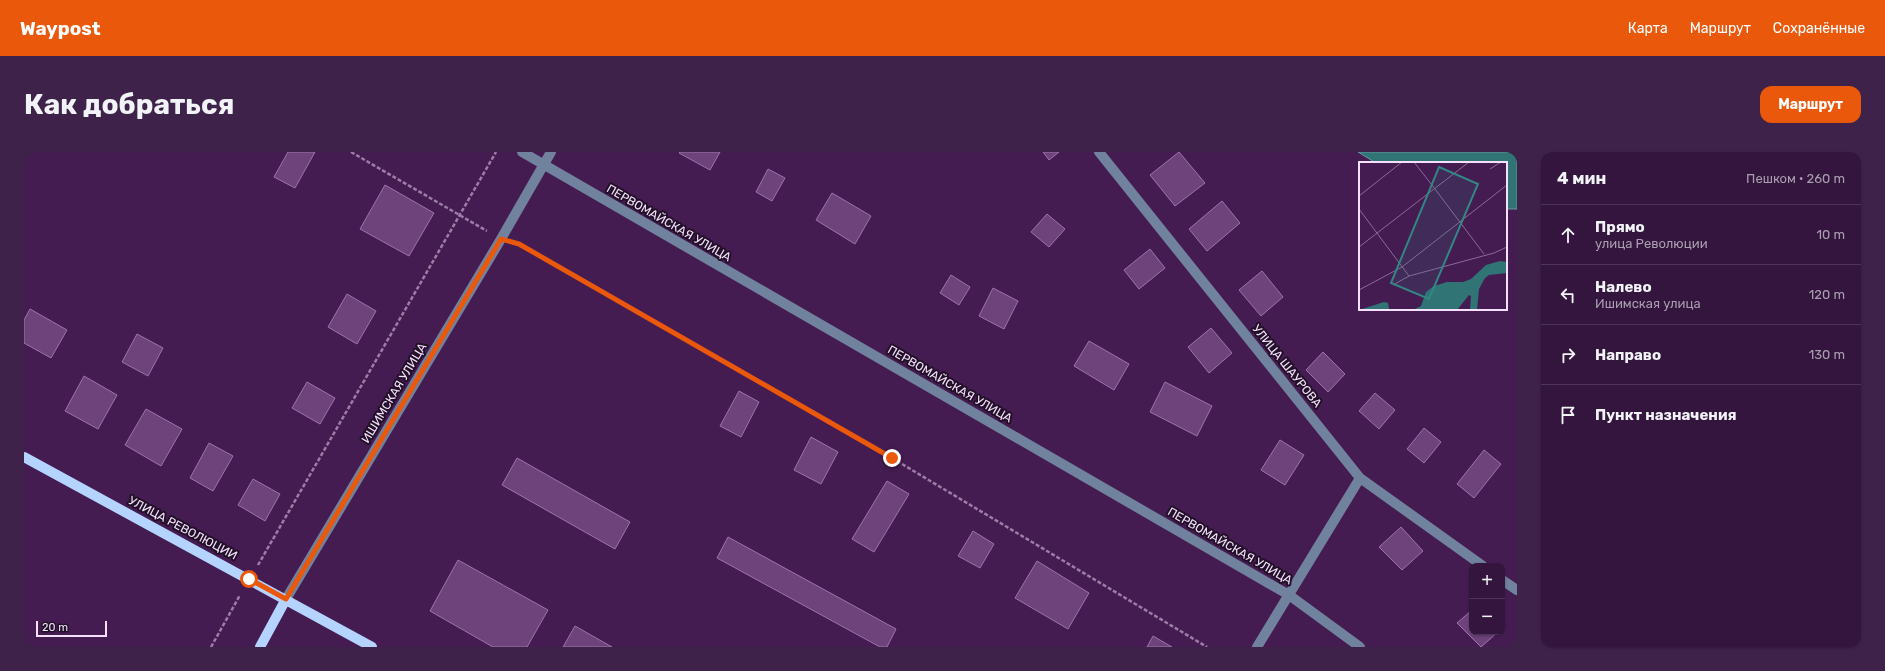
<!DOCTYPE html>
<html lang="ru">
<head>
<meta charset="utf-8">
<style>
  :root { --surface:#34153e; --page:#3f2249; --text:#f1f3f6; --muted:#a99fb0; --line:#4e3458; --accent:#ea580c }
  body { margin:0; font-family:Rubik,sans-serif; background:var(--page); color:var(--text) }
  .controls { position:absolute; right:12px; bottom:12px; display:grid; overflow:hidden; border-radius:8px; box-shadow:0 1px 3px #0004 }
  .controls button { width:36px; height:36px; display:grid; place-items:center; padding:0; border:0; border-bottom:1px solid var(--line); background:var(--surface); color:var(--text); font:20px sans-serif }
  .scale { position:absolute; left:12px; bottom:10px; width:71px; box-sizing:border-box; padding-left:4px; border:2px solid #f5e1fc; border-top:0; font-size:11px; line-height:14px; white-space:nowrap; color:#f5e1fc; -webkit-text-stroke:3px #221028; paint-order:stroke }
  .stop { position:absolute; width:12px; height:12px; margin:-9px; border:3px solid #ea580c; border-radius:50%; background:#fff }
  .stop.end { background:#ea580c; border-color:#fff; box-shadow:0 1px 4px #0008 }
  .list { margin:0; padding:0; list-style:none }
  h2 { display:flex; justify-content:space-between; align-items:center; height:52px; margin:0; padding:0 16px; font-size:17px }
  h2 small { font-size:13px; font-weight:400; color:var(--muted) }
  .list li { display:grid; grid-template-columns:26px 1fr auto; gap:12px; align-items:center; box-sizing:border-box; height:60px; padding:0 16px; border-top:1px solid var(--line) }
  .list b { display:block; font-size:15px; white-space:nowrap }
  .list p { margin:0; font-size:13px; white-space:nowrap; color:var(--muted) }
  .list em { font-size:13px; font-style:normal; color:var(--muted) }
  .icon { flex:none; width:22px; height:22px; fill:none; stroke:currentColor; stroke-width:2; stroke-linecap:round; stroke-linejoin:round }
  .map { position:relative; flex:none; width:1493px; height:495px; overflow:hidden; border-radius:12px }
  header { display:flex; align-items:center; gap:24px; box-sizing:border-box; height:56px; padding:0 20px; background:var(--accent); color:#fff }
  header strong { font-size:19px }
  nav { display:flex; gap:22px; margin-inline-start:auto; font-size:14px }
  .intro { display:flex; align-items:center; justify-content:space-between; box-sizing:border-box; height:96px; padding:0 24px }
  h1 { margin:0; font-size:28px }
  .button { padding:10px 18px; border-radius:12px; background:var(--accent); color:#fff; font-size:14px; font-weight:700 }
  main { display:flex; gap:24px; padding:0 24px }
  aside { flex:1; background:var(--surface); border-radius:12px; box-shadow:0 1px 3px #0004 }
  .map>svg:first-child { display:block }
  .water { fill:#307476; stroke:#6b959e }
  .building { fill:#6e437c; stroke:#9f72ae }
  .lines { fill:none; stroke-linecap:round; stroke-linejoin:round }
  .path { stroke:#9c7da6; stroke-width:2.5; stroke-dasharray:4 2; stroke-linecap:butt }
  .minor { stroke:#70829d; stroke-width:10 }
  .major { stroke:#b5d3ff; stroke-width:10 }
  .route { stroke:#ea580c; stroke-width:5 }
  .labels { text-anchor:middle; stroke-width:4; stroke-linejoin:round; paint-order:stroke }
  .street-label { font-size:12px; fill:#f5e1fc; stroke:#221028 }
  .inset-road { fill:none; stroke:#8b6b96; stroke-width:1 }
  .view { fill:#328683; fill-opacity:0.15; stroke:#328683; stroke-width:2 }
  .inset-edge { fill:none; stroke:#f5e1fc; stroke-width:2 }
</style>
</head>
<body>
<header>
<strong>Waypost</strong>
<nav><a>Карта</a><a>Маршрут</a><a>Сохранённые</a></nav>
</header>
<div class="intro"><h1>Как добраться</h1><a class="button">Маршрут</a></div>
<main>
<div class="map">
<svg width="1493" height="495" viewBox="0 0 1493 495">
  <rect width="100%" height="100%" fill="#451c52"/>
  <path class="water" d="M1334,0h159v57h-11v-46h-130z"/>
  <path class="building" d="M264,0h27l-20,36 -21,-11z
    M656,0h40l-10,18 -31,-17z
    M1019,0h16l-10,8z
    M1155,0l26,31 -30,23 -25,-31z
    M744,17l17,9 -13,23 -16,-9z
    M361,33l49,28 -25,43 -49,-27z
    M808,41l39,23 -16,28 -39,-24z
    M1198,49l18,22 -33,28 -18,-22z
    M1023,62l18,15 -16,18 -18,-15z
    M1126,97l15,19 -26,21 -15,-19z
    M1238,119l21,26 -22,19 -22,-26z
    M927,123l19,12 -11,18 -19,-12z
    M969,136l25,13 -14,28 -25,-13z
    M323,142l29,17 -19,33 -29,-17z
    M6,157l37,21 -16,28 -27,-15v-23z
    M1187,176l21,25 -23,20 -21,-26z
    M113,182l26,14 -15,28 -26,-14z
    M1065,189l40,23 -15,26 -40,-24z
    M1299,200l22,22 -17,18 -22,-22z
    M60,224l33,19 -19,34 -33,-18z
    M283,230l28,16 -15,26 -28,-16z
    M1141,230l47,24 -15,30 -47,-24z
    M715,239l20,11 -18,35 -21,-11z
    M1351,241l20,17 -16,19 -20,-18z
    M122,257l36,20 -21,37 -36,-21z
    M1400,276l17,14 -17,21 -17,-14z
    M787,285l27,15 -17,32 -27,-14z
    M1256,288l24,15 -19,30 -24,-15z
    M185,291l24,13 -20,35 -23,-13z
    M1460,298l17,14 -27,34 -17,-14z
    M493,306l113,64 -15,27 -113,-64z
    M229,327l27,15 -15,27 -27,-16z
    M863,329l22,13 -35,58 -22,-13z
    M1377,375l22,24 -21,19 -23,-23z
    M949,379l21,13 -14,24 -22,-12z
    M704,385l168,92 -9,18h-7l-163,-89z
    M434,408l90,50 -21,37h-34l-63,-36z
    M1013,409l52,32 -21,36 -53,-31z
    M1448,458v22h26l-17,15 -24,-24z
    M551,474l37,21h-49z
    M1129,484l19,11h-25z"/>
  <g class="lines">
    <path class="path" d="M327,0l136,79
      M493,91l375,215 315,189
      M234,413l238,-413
      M187,495l29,-52"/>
    <path class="minor" d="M498,0l767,443 71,52
      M1075,0l261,326 123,88
      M1478,428l15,10
      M262,447l215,-360 50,-87
      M1233,495l103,-169"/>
    <path class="major" d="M0,305l348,190
      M236,495l26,-48"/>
  </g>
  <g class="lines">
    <path class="route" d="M225,427l37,20 215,-360 18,5 373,214"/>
  </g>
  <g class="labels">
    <g class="street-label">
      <text transform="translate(645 71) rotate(30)" y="4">ПЕРВОМАЙСКАЯ УЛИЦА</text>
      <text transform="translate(1263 214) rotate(51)" y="4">УЛИЦА ШАУРОВА</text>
      <text transform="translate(926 232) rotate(30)" y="4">ПЕРВОМАЙСКАЯ УЛИЦА</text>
      <text transform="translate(370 241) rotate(-59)" y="4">ИШИМСКАЯ УЛИЦА</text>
      <text transform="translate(159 376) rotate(28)" y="4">УЛИЦА РЕВОЛЮЦИИ</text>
      <text transform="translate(1206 394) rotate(30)" y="4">ПЕРВОМАЙСКАЯ УЛИЦА</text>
    </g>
  </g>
  <g transform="translate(1335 10)">
    <rect width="148" height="148" fill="#451c52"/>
    <path d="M141,99l7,1v11l-18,2 -4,3 -6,11 -2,21h-7l1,-14 -2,-1 -12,15h-44l8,-4 5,-14 8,-6 13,-4h16l8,-3 15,-14zM25,140l4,1 1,6 -30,1z" fill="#307476"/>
    <path class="inset-road" d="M55,0l21,27M131,7l11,-7M76,27l49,65M0,34l43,-34M0,47l50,67M0,85l110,-85M34,123l16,-9 85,-23 13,-6M0,128l43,-23 105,-82"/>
    <path class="view" d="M80,5l39,17 -49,115 -38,-16z"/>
    <rect width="148" height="148" class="inset-edge"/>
  </g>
</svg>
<div class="controls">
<button>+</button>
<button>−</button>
</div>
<div class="scale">20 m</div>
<div class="stop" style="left:225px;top:427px"></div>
<div class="stop end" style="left:868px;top:306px"></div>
</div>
<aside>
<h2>4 мин<small>Пешком · 260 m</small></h2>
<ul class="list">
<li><svg class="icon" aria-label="ahead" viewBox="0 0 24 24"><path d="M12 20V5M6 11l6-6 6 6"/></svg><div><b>Прямо</b><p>улица Революции</p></div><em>10 m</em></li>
<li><svg class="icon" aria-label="left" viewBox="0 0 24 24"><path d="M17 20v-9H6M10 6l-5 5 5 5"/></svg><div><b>Налево</b><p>Ишимская улица</p></div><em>120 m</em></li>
<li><svg class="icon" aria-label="right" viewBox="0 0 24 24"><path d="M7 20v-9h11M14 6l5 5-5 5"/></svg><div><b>Направо</b></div><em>130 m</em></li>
<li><svg class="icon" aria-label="arrive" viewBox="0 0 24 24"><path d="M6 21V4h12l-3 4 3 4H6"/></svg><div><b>Пункт назначения</b></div></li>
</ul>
</aside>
</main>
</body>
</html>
